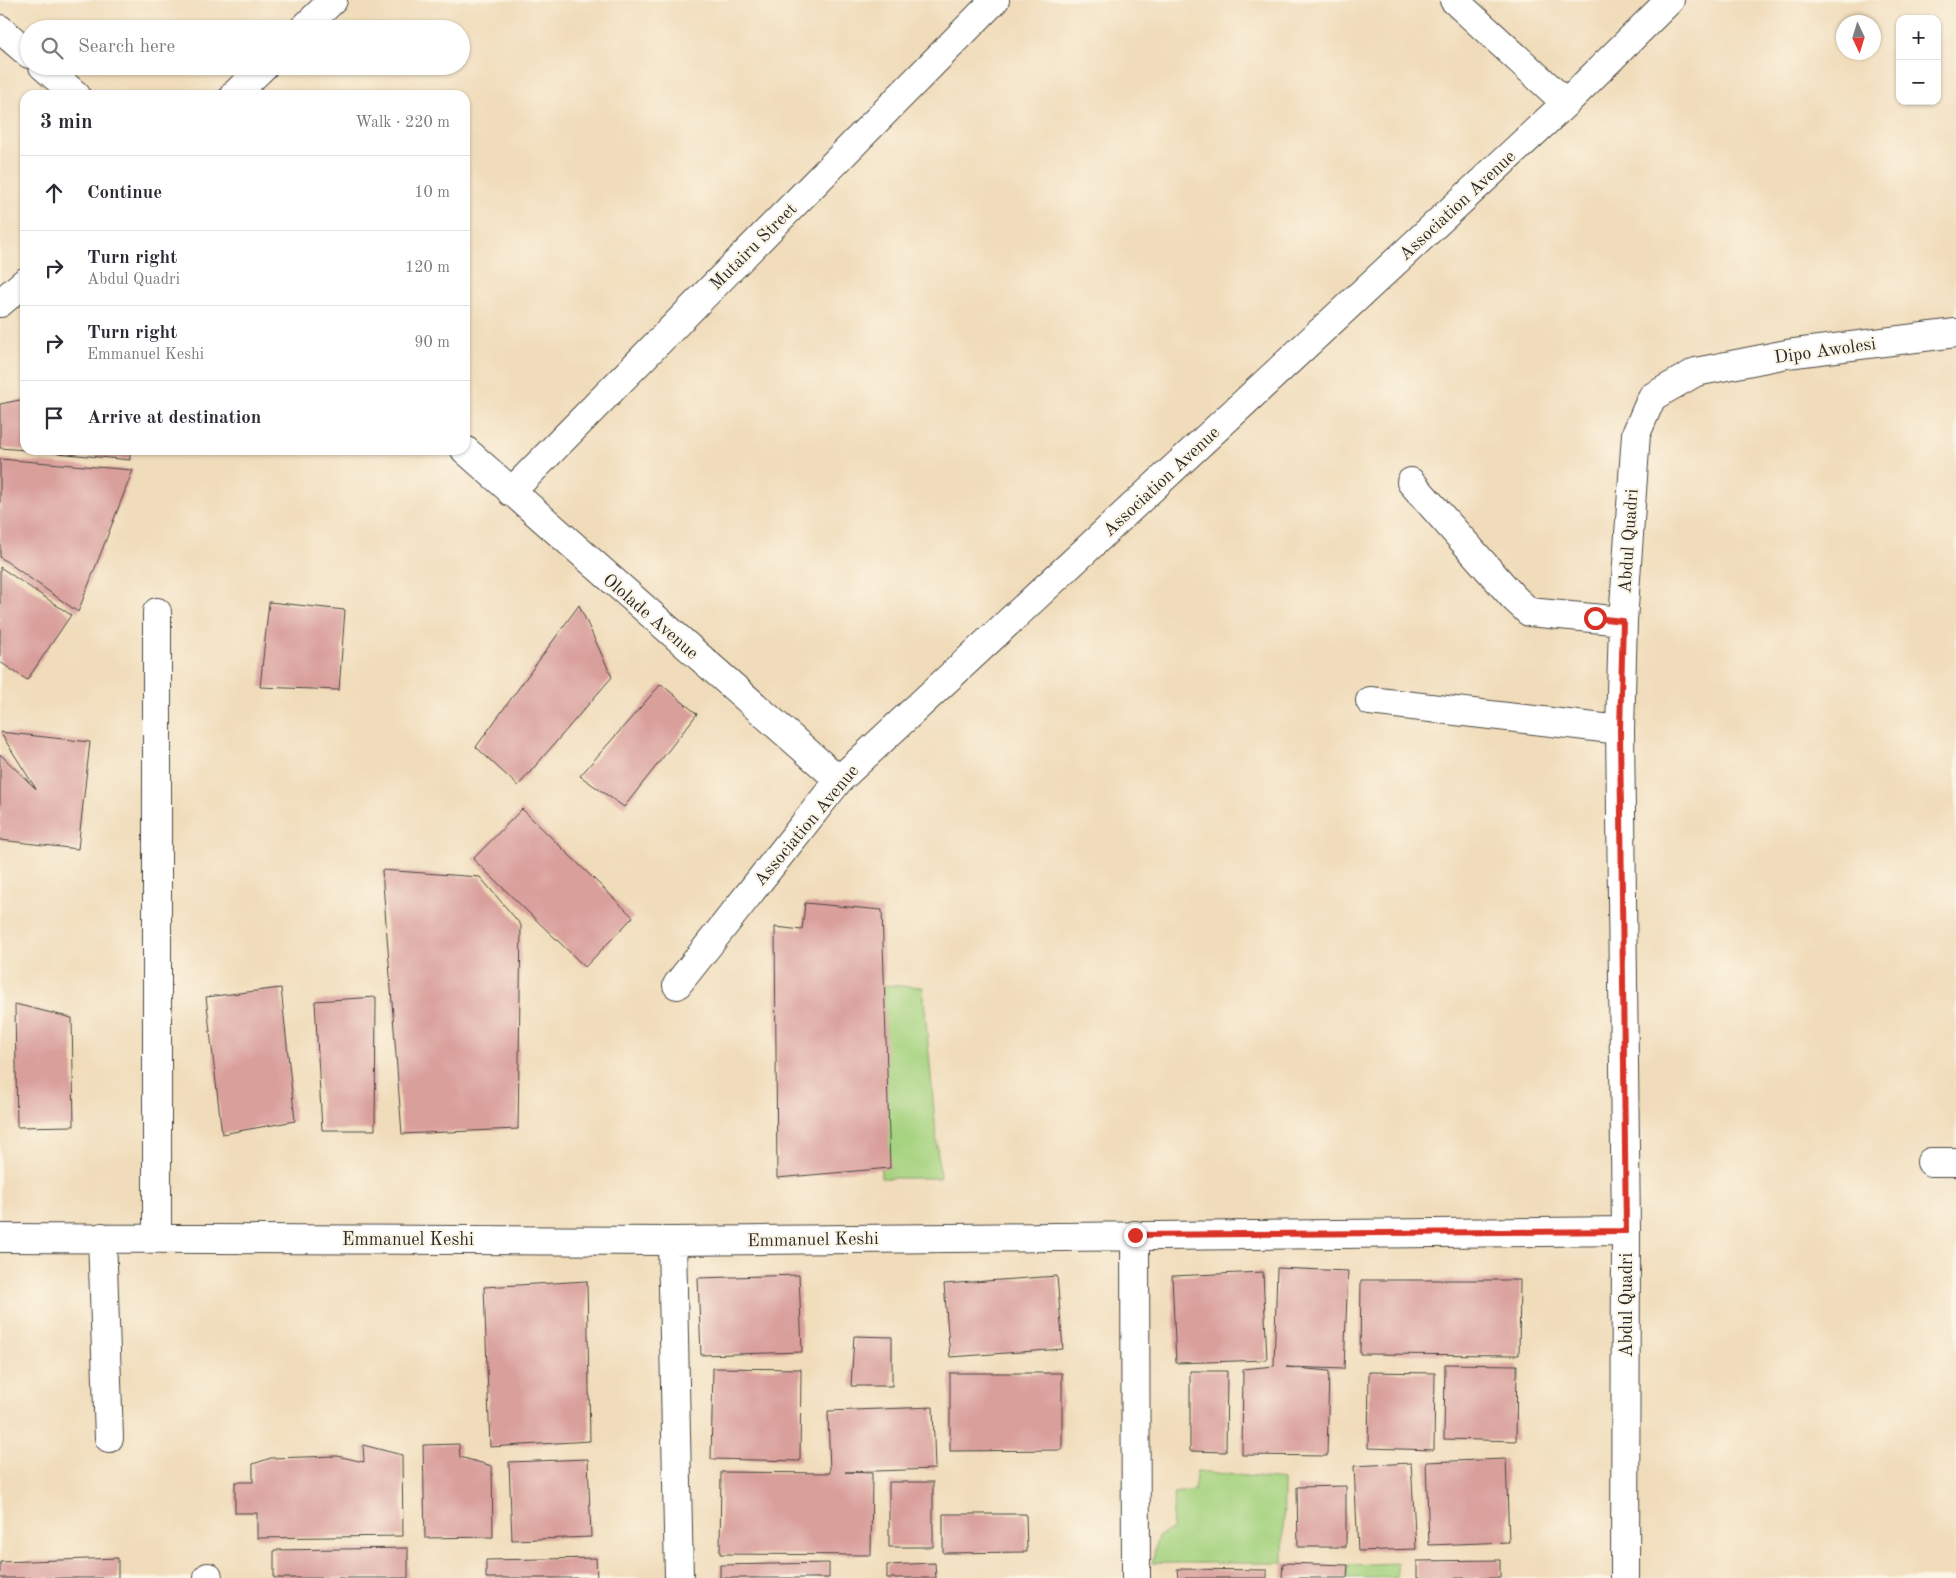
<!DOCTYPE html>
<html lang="en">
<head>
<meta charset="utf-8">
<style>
  :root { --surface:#fff; --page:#f2f2f3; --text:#2b2b33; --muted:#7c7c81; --line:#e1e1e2 }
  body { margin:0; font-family:"Old Standard TT",serif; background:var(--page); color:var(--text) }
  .controls { position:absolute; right:15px; top:15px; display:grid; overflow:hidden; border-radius:10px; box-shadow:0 1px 4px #0004 }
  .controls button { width:45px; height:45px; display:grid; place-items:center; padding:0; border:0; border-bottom:1px solid var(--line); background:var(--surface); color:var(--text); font:25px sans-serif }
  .compass { position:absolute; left:1836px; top:15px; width:45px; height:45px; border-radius:50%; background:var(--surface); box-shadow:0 1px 4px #0004; rotate:176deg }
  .stop { position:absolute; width:15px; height:15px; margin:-11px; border:4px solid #d93025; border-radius:50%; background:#fff }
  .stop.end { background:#d93025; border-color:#fff; box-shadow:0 1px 5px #0008 }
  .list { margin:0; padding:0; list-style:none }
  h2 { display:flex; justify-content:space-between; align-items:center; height:65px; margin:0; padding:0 20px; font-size:21px }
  h2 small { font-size:16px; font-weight:400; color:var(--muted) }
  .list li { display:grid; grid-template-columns:32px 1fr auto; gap:15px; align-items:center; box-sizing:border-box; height:75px; padding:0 20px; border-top:1px solid var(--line) }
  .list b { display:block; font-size:19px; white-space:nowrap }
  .list p { margin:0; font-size:16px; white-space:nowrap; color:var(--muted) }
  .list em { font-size:16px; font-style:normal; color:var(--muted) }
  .icon { flex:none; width:28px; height:28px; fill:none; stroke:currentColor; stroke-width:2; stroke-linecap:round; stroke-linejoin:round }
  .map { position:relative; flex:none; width:1956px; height:1578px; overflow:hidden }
  .search { position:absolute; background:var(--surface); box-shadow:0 1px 4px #0004; left:20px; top:20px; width:450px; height:55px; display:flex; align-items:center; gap:12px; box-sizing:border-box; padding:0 18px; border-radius:28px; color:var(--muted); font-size:19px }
  .panel { position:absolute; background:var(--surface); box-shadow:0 1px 4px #0004; left:20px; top:90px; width:450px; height:365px; border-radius:15px }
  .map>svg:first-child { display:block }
  .green { fill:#a6d380; stroke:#687f56 }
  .building { fill:#d99f9b }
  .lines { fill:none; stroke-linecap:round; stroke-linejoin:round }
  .minor-casing { stroke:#494640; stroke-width:30 }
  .minor { stroke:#fff; stroke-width:28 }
  .route { stroke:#d93025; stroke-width:6 }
  .labels { text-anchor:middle; stroke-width:4; stroke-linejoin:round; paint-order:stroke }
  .street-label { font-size:18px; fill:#2b2b2b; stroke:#fcf5e5 }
</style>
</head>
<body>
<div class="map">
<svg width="1956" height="1578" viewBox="0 0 1956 1578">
  <rect width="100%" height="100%" fill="#fcf5e5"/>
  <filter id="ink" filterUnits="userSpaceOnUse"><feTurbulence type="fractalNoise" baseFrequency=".02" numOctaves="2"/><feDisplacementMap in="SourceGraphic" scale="10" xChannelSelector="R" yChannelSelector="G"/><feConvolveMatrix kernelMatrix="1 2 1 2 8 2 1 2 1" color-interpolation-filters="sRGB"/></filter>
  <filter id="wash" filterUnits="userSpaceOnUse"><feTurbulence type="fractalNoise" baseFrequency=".0096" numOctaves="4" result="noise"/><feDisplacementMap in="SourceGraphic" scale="20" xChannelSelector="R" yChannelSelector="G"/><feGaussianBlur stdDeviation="1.12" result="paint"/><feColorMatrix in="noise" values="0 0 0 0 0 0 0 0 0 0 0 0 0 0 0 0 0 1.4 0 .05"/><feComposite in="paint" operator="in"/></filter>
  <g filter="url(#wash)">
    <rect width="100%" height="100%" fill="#f0dcba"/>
    <path class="green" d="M877,985l46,2 17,191h-59z
      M1197,1471l87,9 -1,83h-131l6,-27 14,-6 2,-37 20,-3z
      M1397,1563v15h-49v-13z"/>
    <g id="blocks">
      <path class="building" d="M25,399v51l-25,-2v-44z
        M36,450h94v10l-94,-9z
        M0,459l133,11 -55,142 -78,-55z
        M0,567l71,48 -44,65 -27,-18z
        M269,602l76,8 -6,80 -79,-3z
        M579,605l33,72 -94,109 -42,-39z
        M661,684l36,30 -73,93 -44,-31z
        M0,732l90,10 -12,107 -78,-9v-86l36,35z
        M522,809l111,108 -48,50 -112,-108z
        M382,870l98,7 41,48 -3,204 -116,5z
        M805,903l77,7 8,258 -113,10 -2,-251 27,3z
        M281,988l14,133 -73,13 -16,-137z
        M376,997l-1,133h-53l-7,-129z
        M15,1004l57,14 2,108 -57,1z
        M1277,1268l71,3 -4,98 -58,-2 43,4 -2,85 -85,-1 1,-86 31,-3z
        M1263,1272l4,88 -91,3 -4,-87z
        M799,1275l3,77 -101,3 -3,-77z
        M1057,1276l6,73 -113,8 -6,-73z
        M1361,1280h159l-1,75 -159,-1z
        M587,1281l3,160 -100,6 -6,-160z
        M854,1336l38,1v49h-41z
        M1445,1364l72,1 -1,76 -72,-2z
        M713,1368l88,1 -1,92 -89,-2z
        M1190,1371h37l-1,81 -36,-1z
        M1369,1372l66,1 -1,77 -66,-2z
        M950,1373h112v77l-112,1z
        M933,1407l2,62 -90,3 27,1 -1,82 -151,-1 1,-82 109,1 -2,-62z
        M459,1444l1,13 32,9 1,71 -68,1 -2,-93z
        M363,1445l39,10 1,81 -146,2v-25h-22v-31h18v-18l18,-6 66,-2 27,6z
        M588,1459l3,78 -79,3 -3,-78z
        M1506,1459l3,83 -80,3 -3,-83z
        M1411,1463l5,86 -58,2 -4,-85z
        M889,1482h44v65h-44z
        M1346,1486v61h-48l-1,-60z
        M943,1514h83l1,38 -84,1z
        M408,1548v30h-134v-28z
        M118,1558v20h-118v-16z
        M596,1558l1,20h-111v-18z
        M1500,1560v18h-83v-17z
        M829,1563v15h-109v-13z
        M935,1563l1,15h-49v-13z
        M1283,1563l65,2 -1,13h-65z
        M1177,1569l90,1v8h-89z"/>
    </g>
  </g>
  <g filter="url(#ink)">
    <use href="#blocks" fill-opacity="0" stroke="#494640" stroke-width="1"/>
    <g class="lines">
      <defs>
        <path id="minor" d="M1454,0l112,103
          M0,29l29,25
          M303,29l30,-29
          M43,66l33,29
          M234,95l30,-29
          M0,303l25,-21
          M465,450l374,330
          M1411,482l102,115 16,15 94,9
          M511,492l484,-492
          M1370,701l250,29
          M677,985l162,-205 727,-677 104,-103
          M1931,1162h25
          M1135,1235l1,343
          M102,1237l7,201
          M157,1237v-625
          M0,1238l672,3 954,-10
          M672,1241l7,337
          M208,1577v1
          M1625,1578l1,-347 -6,-501 3,-109 13,-187 16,-37 44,-25 91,-18 169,-21"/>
      </defs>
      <use href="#minor" class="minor-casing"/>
      <use href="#minor" class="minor"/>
    </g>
  </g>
  <g class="lines" filter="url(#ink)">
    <path class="route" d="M1135,1235l491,-4 -6,-501 3,-109 -28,-3"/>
  </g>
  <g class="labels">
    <g class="street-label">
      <text transform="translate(1457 205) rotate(-43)" y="6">Association Avenue</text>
      <text transform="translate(753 246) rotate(-45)" y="6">Mutairu Street</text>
      <text transform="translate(1825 350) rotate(-8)" y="6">Dipo Awolesi</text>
      <text transform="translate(1161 481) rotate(-43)" y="6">Association Avenue</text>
      <text transform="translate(1628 541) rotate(-86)" y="6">Abdul Quadri</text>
      <text transform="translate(651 616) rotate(41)" y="6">Ololade Avenue</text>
      <text transform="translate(806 825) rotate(-50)" y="6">Association Avenue</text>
      <text x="408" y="1245">Emmanuel Keshi</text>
      <text transform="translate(813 1239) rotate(-1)" y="6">Emmanuel Keshi</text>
      <text transform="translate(1626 1305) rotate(-90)" y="6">Abdul Quadri</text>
    </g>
  </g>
</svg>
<div class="controls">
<button>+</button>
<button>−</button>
</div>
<svg class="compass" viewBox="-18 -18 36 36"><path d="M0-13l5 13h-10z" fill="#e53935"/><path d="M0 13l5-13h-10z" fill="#7c7c81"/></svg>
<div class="stop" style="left:1595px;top:618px"></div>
<div class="stop end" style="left:1135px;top:1235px"></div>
<div class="search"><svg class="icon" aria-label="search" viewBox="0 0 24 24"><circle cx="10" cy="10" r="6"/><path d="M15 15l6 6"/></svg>Search here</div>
<section class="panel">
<h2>3 min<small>Walk · 220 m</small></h2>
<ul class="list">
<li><svg class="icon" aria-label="ahead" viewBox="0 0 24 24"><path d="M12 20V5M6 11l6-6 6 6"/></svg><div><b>Continue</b></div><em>10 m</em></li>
<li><svg class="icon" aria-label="right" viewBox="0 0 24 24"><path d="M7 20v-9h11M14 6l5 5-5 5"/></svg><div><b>Turn right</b><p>Abdul Quadri</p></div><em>120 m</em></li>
<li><svg class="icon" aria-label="right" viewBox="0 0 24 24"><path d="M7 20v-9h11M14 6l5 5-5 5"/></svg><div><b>Turn right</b><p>Emmanuel Keshi</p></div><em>90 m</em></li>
<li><svg class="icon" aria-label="arrive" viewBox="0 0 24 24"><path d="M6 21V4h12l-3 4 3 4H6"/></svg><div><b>Arrive at destination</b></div></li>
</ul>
</section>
</div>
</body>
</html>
